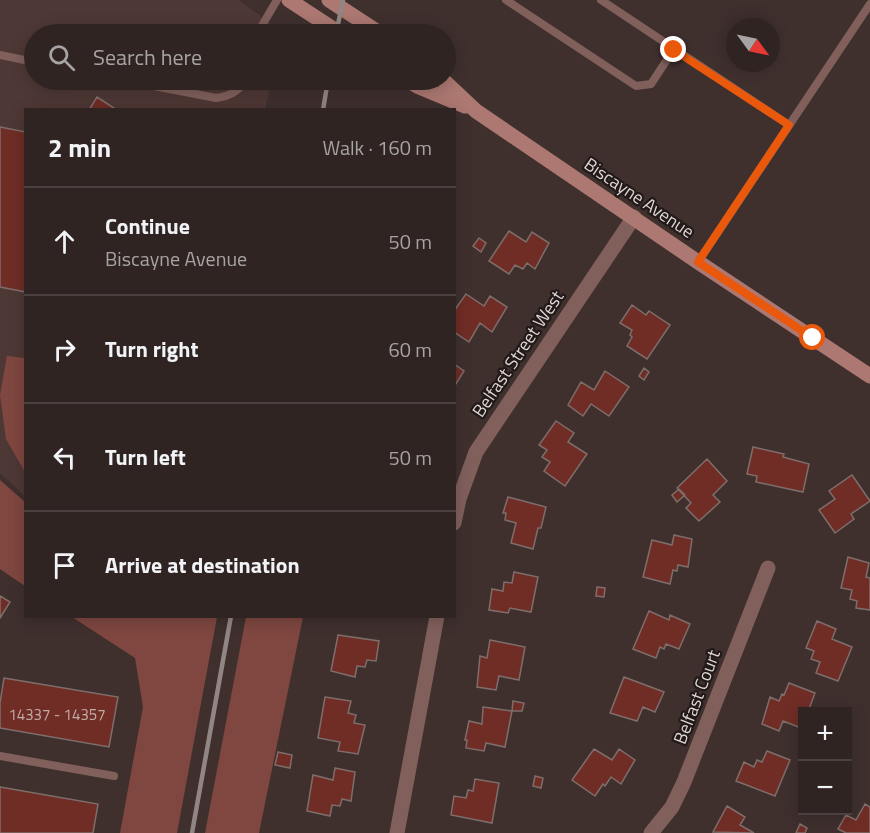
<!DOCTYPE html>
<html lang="en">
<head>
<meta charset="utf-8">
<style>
  :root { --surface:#2f2422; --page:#372c2a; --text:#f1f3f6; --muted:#a7a4a5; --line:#4a4140 }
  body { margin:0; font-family:"Titillium Web",sans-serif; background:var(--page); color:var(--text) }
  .controls { position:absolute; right:18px; bottom:18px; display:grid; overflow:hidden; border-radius:0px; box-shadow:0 3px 15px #0003 }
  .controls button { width:54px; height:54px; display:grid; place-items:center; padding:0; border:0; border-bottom:2px solid var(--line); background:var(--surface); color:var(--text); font:30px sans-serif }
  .compass { position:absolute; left:726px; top:18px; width:54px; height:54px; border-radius:50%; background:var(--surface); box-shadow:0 3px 15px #0003; rotate:123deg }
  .stop { position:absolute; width:18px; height:18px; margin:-14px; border:4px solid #ea580c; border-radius:50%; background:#fff }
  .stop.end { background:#ea580c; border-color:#fff; box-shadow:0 2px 6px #0008 }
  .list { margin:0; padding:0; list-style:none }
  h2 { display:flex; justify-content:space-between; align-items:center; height:78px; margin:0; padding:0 24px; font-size:26px }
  h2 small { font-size:20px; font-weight:400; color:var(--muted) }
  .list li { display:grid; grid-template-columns:39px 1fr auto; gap:18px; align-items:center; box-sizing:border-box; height:108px; padding:0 24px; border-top:2px solid var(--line) }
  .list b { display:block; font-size:22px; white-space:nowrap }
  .list p { margin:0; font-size:20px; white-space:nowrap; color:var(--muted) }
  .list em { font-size:20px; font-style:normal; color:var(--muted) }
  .icon { flex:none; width:33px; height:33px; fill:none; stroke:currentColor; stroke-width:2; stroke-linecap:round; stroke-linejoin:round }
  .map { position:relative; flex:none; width:870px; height:833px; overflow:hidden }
  .search { position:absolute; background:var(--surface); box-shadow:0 3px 15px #0003; left:24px; top:24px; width:432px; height:66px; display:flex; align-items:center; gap:15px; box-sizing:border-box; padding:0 21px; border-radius:33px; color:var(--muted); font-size:22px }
  .panel { position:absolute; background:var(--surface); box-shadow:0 3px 15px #0003; left:24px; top:108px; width:432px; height:510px; border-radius:0px }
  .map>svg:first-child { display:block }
  .built { fill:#4e3835 }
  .green { fill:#7f4740 }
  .building { fill:#702d26; stroke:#7e6e6b; stroke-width:1.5 }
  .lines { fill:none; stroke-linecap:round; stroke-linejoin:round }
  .lane { stroke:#81605c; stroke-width:8 }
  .street { stroke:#81605c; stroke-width:15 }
  .secondary { stroke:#ac7871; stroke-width:15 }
  .rail { stroke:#928684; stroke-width:4.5 }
  .route { stroke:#ea580c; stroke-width:8 }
  .labels { text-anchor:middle; stroke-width:4.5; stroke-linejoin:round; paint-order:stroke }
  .number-label { font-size:15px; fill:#c3aba8 }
  .street-label { font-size:18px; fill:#dfd5d4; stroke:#211a19 }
</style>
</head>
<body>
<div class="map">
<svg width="870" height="833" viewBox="0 0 870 833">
  <rect width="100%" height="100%" fill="#3f302e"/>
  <path class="built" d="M0,0h239l43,32 -1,2h-247v46h238l-7,29 -239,1 -1,386 -25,-23z"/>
  <path class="green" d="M7,356l18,2v114l-19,-33 -6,-44z
    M0,480l25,22v84l-25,-17z
    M72,617h145l-40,216h-57l23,-126 -8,-49z
    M246,617h57l-44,216h-54z"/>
  <path class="building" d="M97,97l20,13h-28z
    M0,127l26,5v160l-26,-5z
    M509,231l17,11 6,-10 17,11 -14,26 -8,-6 -4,6 -8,-4 -6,9 -20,-13z
    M479,238l7,5 -5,9 -8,-6z
    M466,294l18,12 6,-10 17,11 -15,25 -12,-9 -11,19 -15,-10v-21z
    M632,305l14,10 3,-4 21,14 -23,34 -20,-13 5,-9 -2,-2 2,-5 -12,-7z
    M454,364l10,7 -10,16z
    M644,368l5,4 -5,8 -5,-4z
    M605,371l24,16 -20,29 -18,-12 -8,12 -15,-11 13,-23 13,8z
    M556,421l18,12 -6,9 19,12 -22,32 -21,-15 6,-9 -8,-5 5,-7 -8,-5z
    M753,447l31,7 -1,3 26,7 -6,28 -47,-10 1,-6 -10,-2z
    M707,459l20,22 -14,14 7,7 -21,19 -13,-13 5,-5 -14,-15z
    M852,475l18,26 -19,13 3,5 -19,14 -16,-23 16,-11 -6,-8z
    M679,489l6,6 -8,7 -5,-7z
    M508,497l38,10 -5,21h-3l-5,21 -22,-6 5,-20 -11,-3 1,-7h-3z
    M674,535l18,4 -4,28 -10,-2 -1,6 -4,-1 -3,14 -27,-7 9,-37 20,5z
    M848,557l21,6 -3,14 4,1v32l-14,-2 1,-7 -7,-2 2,-9 -11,-2z
    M514,572l24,5 -7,35 -21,-4 -2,5 -19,-3 3,-21 11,2 1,-9 8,1z
    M597,587l8,1 -1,9 -8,-1z
    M0,596l10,6 -10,16z
    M649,611l20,9 1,-5 20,9 -11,25 -13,-5 -2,5 -4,-2 -4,11 -23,-9z
    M817,621l19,8 -4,10 20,8 -14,34 -22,-8 4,-11 -9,-3 3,-8 -8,-3z
    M338,635l41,6 -3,20 -9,-1 -2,7 -8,-1 -2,11 -24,-6z
    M490,640l35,7 -6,33 -20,-4 -3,14 -19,-3 3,-31 7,2z
    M624,677l40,15 -9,20 -12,-5 -6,14 -27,-8z
    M4,678l114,19 -9,50 -109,-19v-25z
    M789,683l26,10 -7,19h-6l-1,16 -18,-7 -4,10 -17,-7 8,-27 9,4 3,-7 2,1z
    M325,697l26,4 -3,12 8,2 -2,8 11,2 -7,29 -20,-3 2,-9 -22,-4z
    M513,701l11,2 -2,8h-10z
    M483,707l29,4 -7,36 -19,-4 -2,8 -18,-3 1,-8h-2l4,-19 13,3z
    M594,749l18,11 7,-11 16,11 -14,24 -10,-7 -6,9 -2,-2 -8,12 -23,-16z
    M767,751l23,9 -15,36 -39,-15 8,-19 10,5 3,-7 5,2z
    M278,752l14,3 -2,13 -15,-3z
    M335,768l20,4 -4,29 -9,-2 -2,7 -8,-1 -2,11 -23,-5 6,-36 20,5z
    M535,776l8,2 -2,10 -8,-2z
    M475,779l24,4 -7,40 -41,-8 3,-19 12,2 2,-8 5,1z
    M0,787l98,17 -5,29h-93z
    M865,804l5,3v26h-24l-8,-4 8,-14 10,5z
    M727,806l18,11 -5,8 14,8 -41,-1z
    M800,824l7,4 -2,5h-9z"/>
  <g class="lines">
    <path class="lane" d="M506,0l130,86 15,-2 23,-35
      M601,0l188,125
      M257,34l20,-34
      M0,55l34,7
      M123,80l93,18c13,-2 23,-6 29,-18
      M698,262l172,-258
      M0,756l114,20"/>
    <path class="street" d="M454,523l5,-24 17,-47 158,-235
      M397,833l40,-217
      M651,833l21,-26 12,-25 84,-214"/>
    <path class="secondary" d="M289,0l52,34
      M329,0l52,34
      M408,80l9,6 48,20
      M443,80l33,31 222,151 172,114"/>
    <path class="rail" d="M336,34l7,-34
      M323,110l5,-30
      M192,833l39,-217"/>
  </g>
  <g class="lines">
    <path class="route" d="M674,50l115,75 -91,137 115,76"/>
  </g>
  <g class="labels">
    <g class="number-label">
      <text x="57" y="720">14337 - 14357</text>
    </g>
    <g class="street-label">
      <text transform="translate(639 198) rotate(34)" y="6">Biscayne Avenue</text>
      <text transform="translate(518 354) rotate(-56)" y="6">Belfast Street West</text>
      <text transform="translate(697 697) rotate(-69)" y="6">Belfast Court</text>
    </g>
  </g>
</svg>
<div class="controls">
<button>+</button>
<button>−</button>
</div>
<svg class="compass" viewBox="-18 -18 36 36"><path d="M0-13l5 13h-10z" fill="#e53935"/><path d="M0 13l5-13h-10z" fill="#a7a4a5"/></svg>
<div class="stop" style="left:813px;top:338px"></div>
<div class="stop end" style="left:674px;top:50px"></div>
<div class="search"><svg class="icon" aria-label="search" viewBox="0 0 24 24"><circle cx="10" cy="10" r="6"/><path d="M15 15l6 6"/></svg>Search here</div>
<section class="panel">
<h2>2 min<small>Walk · 160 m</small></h2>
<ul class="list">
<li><svg class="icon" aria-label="ahead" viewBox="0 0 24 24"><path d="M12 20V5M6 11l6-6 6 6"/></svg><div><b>Continue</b><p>Biscayne Avenue</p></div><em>50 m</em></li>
<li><svg class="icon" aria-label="right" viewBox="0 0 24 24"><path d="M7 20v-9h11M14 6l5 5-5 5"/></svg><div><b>Turn right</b></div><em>60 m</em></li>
<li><svg class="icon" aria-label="left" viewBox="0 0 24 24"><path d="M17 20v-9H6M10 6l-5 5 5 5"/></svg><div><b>Turn left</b></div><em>50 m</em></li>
<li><svg class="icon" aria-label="arrive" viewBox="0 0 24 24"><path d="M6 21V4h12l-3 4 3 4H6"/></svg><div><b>Arrive at destination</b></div></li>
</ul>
</section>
</div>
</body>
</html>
